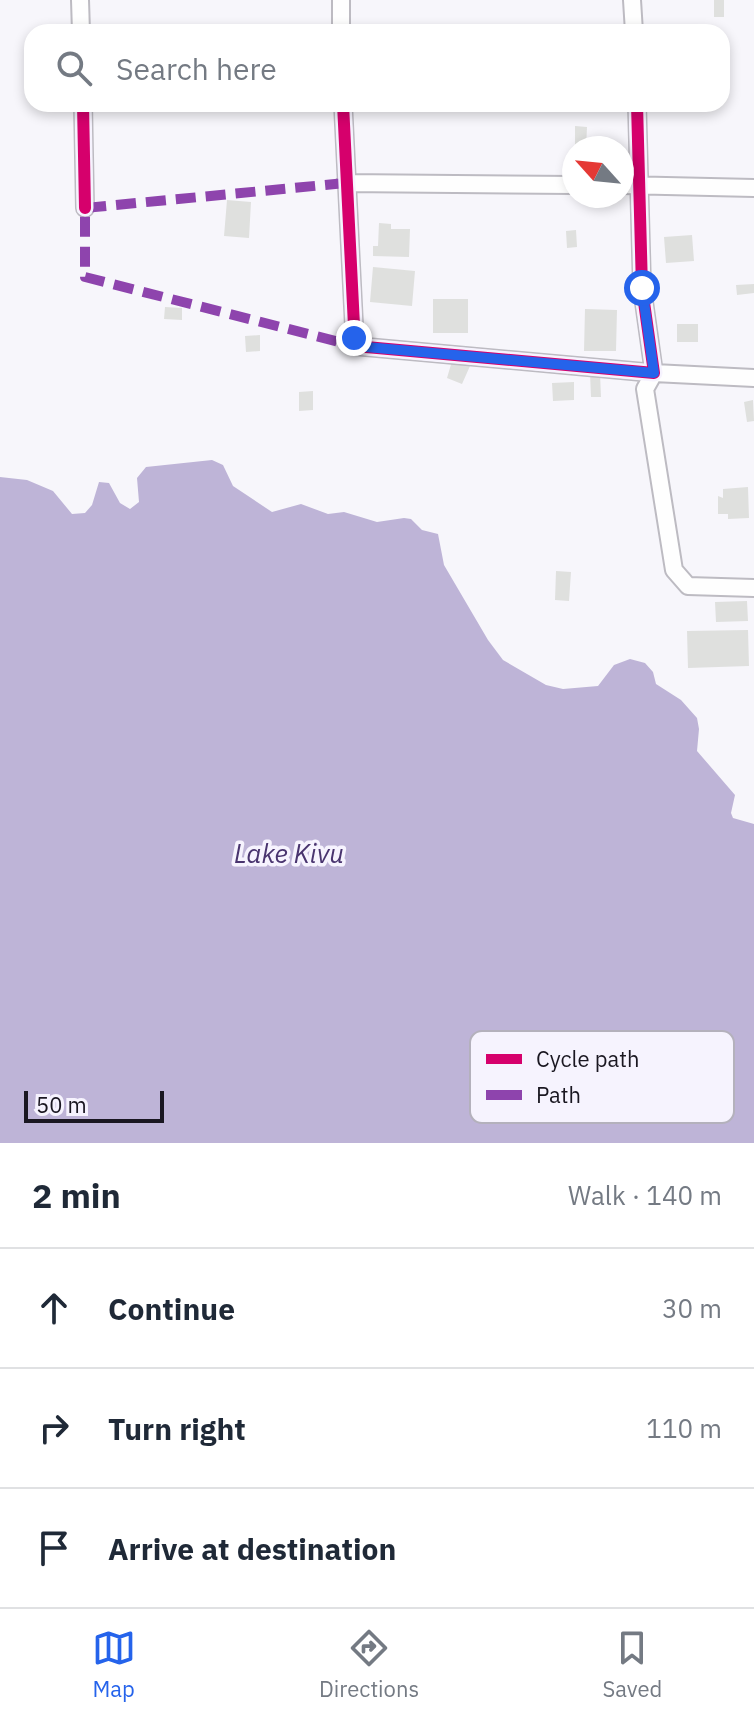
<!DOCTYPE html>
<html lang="en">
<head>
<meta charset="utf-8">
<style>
  :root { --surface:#fff; --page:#f6f6f7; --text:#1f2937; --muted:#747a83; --line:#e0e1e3; --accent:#2563eb }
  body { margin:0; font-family:"IBM Plex Sans",sans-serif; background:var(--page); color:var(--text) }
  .compass { position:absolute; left:562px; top:136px; width:72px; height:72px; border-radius:50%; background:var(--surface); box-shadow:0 4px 12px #0003; rotate:297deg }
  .scale { position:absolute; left:24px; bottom:20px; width:140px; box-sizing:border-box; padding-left:8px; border:4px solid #1a1721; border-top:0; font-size:22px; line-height:28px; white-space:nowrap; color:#1a1721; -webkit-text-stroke:6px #f6f3fe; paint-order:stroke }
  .stop { position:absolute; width:24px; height:24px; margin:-18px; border:6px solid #2563eb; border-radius:50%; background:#fff }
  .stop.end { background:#2563eb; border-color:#fff; box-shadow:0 2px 8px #0008 }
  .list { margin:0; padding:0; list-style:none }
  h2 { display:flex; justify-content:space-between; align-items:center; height:104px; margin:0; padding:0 32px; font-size:34px }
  h2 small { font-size:26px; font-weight:400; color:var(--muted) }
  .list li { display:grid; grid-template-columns:52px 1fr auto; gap:24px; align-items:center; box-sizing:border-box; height:120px; padding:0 32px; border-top:2px solid var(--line) }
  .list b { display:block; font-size:30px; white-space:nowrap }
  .list em { font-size:26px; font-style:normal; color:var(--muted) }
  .icon { flex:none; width:44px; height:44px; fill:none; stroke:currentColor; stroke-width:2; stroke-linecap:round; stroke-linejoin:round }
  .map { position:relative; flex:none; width:754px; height:1143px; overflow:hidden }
  .search { position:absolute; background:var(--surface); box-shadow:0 4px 12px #0003; left:24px; right:24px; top:24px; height:88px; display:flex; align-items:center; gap:20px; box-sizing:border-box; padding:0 28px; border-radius:24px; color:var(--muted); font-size:30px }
  .sheet { height:464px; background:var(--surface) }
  nav { display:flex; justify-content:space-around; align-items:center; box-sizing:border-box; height:112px; border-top:2px solid var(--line); background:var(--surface); font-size:22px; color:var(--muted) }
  nav a { display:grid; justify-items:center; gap:4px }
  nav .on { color:var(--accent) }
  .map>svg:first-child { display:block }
  .water { fill:#beb4d7 }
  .building { fill:#dfe0de }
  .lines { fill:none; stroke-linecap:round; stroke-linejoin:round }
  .minor-casing { stroke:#bdbbc2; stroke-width:20 }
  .minor { stroke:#fefefe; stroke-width:16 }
  .quiet { stroke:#8e44ad; stroke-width:10; stroke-dasharray:20 10; stroke-linecap:butt }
  .cycleway-casing { stroke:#f6f3fe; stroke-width:17 }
  .cycleway { stroke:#d6006c; stroke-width:12 }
  .route { stroke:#2563eb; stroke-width:10 }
  .labels { text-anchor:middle; stroke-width:7; stroke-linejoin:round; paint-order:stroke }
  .water-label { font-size:26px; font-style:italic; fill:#49346f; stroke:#f6f3fe }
  .key { fill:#f6f3fe; stroke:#b4b1bc; stroke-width:2 }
  .key-label { font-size:22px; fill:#1a1721 }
</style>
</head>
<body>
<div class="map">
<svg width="754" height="1143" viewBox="0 0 754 1143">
  <rect width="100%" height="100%" fill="#f7f6fb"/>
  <path class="water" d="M212,460l11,5 10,21 39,26 29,-8 27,10 16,-2 33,10 27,-4 7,1 11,11 16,4 6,31 44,75 15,20 43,25 17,4 35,-3 16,-21 16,-6 15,4 8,9 3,12 25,16 16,18 2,11 -2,22 38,44 -4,18 2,5 21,6v319h-754v-666l27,3 26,11 19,23 13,-1 7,-8 7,-23 10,1 11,20 10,6 9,-7 -2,-24 9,-11z"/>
  <path class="building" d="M714,0h10v17h-10z
    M575,126l12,1 -1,21h-11z
    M227,200l24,2 -2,36 -25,-2z
    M379,223l12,1v5h19l-1,28 -36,-1v-10h5z
    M576,230l1,17 -10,1 -1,-17z
    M692,235l2,26 -28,2 -2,-26z
    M373,267l42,4 -3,35 -42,-4z
    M754,284v9l-17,2 -1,-10z
    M433,299h35v34h-35z
    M165,307l17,1v12l-18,-1z
    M585,309l32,1 -1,41h-32z
    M677,324h21v18h-21z
    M260,335v16l-14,1 -1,-16z
    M452,361l18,5 -8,18 -15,-6z
    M590,373h10l1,24h-10z
    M574,382v18l-21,1 -1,-18z
    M313,391v19l-14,1v-19z
    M753,400l1,21 -7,1 -3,-20z
    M748,487l1,31 -21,1v-5h-10v-18l5,2v-9z
    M556,571l15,1 -2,29 -14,-1z
    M747,601l1,20 -32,1 -1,-20z
    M748,630l1,36 -61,2 -1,-37z"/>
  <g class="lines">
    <defs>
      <path id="minor" d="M80,0l1,32
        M341,0v32
        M632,0l2,32
        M83,104l2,104
        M343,104l12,242 299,27 -12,-85 -5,-184
        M345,183l229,2
        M622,185l132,3
        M754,378l-100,-5 -9,16 29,181 14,16 66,2"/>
    </defs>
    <use href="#minor" class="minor-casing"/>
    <use href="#minor" class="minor"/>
    <path class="quiet" d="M345,183l-260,25v69l270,69"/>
    <defs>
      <path id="cycleway" d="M83,104l2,104
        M343,104l12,242 299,27 -12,-85 -5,-184"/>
    </defs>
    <use href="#cycleway" class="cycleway-casing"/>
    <use href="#cycleway" class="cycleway"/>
  </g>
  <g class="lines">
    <path class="route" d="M354,338l1,8 299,27 -12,-85"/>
  </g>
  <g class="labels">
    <g class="water-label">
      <text x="289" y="863">Lake Kivu</text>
    </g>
  </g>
  <rect x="470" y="1031" width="264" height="92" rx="12" class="key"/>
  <rect x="486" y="1054" width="36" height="10" fill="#d6006c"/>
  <rect x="486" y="1090" width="36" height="10" fill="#8e44ad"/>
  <g class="key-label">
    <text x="536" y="1067">Cycle path</text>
    <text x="536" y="1103">Path</text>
  </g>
</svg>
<svg class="compass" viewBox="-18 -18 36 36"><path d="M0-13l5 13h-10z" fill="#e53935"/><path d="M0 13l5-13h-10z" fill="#747a83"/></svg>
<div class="scale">50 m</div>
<div class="stop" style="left:642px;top:288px"></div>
<div class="stop end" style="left:354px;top:338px"></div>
<div class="search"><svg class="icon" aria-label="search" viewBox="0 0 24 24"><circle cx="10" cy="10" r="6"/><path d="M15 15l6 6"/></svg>Search here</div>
</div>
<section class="sheet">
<h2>2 min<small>Walk · 140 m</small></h2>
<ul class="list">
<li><svg class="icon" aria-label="ahead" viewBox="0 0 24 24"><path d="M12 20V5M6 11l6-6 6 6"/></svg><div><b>Continue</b></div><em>30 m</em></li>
<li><svg class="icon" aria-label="right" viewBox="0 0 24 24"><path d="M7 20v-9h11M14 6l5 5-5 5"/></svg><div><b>Turn right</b></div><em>110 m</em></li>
<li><svg class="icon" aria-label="arrive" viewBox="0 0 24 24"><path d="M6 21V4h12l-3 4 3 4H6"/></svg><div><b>Arrive at destination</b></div></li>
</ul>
</section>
<nav>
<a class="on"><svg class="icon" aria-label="map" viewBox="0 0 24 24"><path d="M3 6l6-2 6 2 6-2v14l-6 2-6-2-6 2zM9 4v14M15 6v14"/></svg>Map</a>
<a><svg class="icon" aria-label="directions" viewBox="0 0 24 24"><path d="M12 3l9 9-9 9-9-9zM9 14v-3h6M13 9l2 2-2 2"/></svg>Directions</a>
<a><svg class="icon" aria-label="saved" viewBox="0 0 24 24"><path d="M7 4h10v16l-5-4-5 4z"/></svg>Saved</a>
</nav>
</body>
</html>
